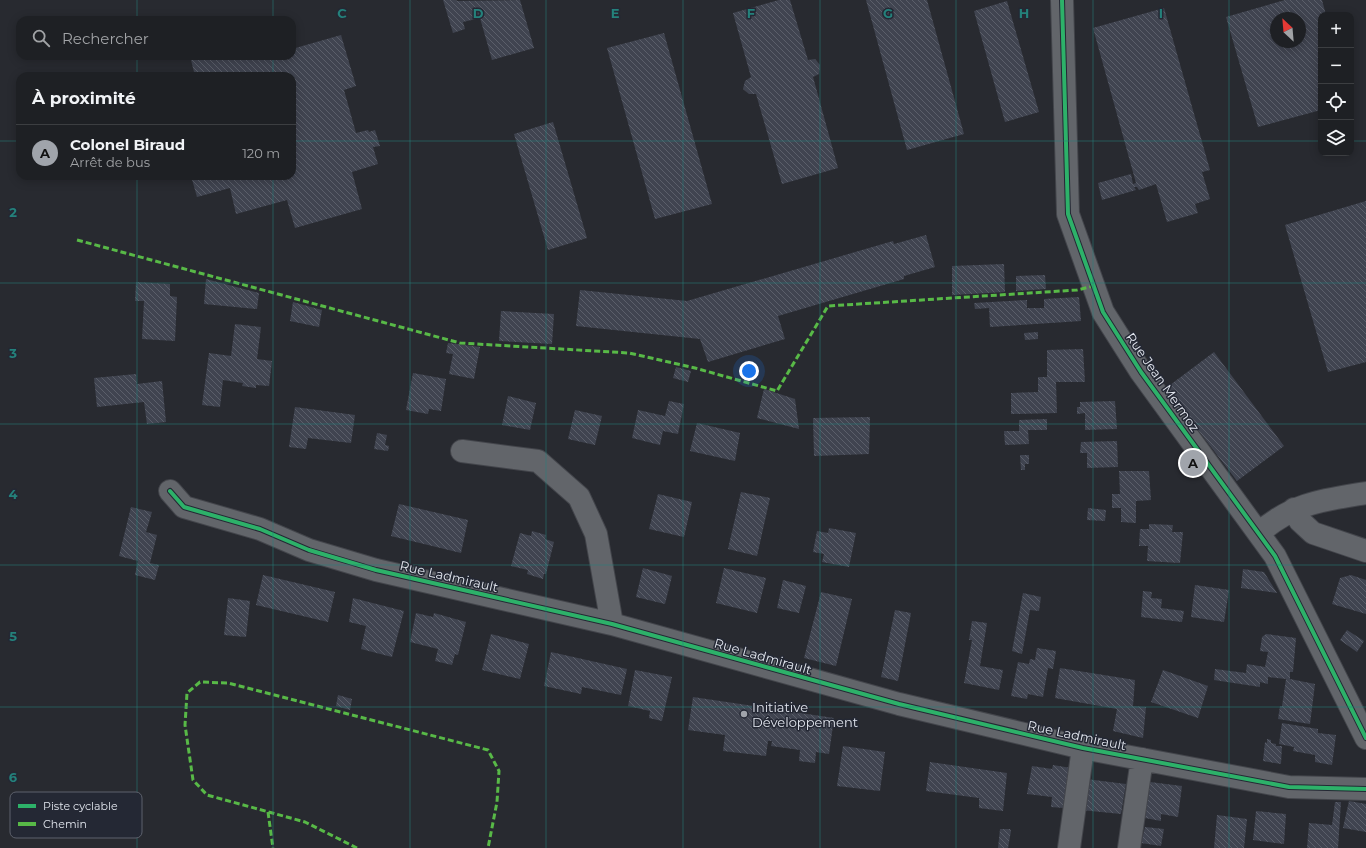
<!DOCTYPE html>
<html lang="fr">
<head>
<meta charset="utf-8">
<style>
  :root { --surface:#1e2024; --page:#2b2d31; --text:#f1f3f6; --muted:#a1a3a6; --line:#3c3e41; --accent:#a0a4ab }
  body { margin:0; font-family:Montserrat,sans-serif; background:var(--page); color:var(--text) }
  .controls { position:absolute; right:12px; top:12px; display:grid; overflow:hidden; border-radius:8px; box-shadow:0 2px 10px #0003 }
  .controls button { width:36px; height:36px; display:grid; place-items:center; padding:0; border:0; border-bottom:1px solid var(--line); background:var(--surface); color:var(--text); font:20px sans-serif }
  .compass { position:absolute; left:1270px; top:12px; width:36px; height:36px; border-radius:50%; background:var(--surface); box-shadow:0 2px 10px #0003; rotate:334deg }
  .you { position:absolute; left:749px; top:371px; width:14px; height:14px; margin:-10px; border:3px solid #fff; border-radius:50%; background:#1a73e8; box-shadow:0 0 0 6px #1a73e833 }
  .badge { display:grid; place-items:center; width:26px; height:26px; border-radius:50%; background:var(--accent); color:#111; font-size:13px; font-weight:700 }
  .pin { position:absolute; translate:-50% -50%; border:2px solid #fff; box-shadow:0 1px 4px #0006 }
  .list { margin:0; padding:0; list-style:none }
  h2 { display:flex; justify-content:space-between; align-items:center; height:52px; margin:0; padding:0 16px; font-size:17px }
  h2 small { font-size:13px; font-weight:400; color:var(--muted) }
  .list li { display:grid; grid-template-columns:26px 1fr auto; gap:12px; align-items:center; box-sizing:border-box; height:56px; padding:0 16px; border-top:1px solid var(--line) }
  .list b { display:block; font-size:15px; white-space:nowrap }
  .list p { margin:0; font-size:13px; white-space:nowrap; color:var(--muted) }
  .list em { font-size:13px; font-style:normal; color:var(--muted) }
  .icon { flex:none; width:22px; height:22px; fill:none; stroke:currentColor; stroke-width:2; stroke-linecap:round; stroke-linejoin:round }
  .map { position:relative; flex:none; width:1366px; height:848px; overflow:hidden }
  .search { position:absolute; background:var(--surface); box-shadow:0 2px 10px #0003; left:16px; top:16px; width:280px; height:44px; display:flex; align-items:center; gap:10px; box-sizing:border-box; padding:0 14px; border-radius:12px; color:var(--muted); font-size:15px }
  .panel { position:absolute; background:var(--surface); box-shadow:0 2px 10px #0003; left:16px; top:72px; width:280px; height:108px; border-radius:12px }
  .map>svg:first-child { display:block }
  .building { fill:url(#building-back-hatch); fill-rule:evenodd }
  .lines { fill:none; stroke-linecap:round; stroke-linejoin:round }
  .minor-casing { stroke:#43454b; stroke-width:24 }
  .minor { stroke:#62656a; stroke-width:22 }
  .quiet { stroke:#58b947; stroke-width:3; stroke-dasharray:6 3; stroke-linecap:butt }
  .cycleway-casing { stroke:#242834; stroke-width:6 }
  .cycleway { stroke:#2db169; stroke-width:4 }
  .grid { fill:none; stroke:#24817b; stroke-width:1; stroke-opacity:0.55 }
  .poi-dot { fill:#a0a4ab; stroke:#242834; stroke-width:1.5 }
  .labels { text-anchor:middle; stroke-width:3; stroke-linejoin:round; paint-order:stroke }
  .street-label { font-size:13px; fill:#e1e5ed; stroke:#242834 }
  .poi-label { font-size:13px; fill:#e1e5ed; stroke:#242834; text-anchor:start }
  .key { fill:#242834; stroke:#5d616c; stroke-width:1 }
  .key-label { font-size:11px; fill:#e1e5ed }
  .grid-label { font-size:13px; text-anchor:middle; font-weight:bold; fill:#24817b; stroke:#242834; stroke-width:3; stroke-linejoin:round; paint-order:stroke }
</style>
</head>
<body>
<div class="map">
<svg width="1366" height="848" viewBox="0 0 1366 848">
  <defs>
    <pattern id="building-back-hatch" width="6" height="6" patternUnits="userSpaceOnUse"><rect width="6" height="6" fill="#404450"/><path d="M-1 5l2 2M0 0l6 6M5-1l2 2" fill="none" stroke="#5b5f6a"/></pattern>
  </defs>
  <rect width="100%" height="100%" fill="#282a30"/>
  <path class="building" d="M443,0h13l1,1 63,-1 14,48 -42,12 -12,-42 -17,4 2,7 -12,4z
    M779,0h11l18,60 7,-1 5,6 -1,9 -6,3 25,91 -56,16 -26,-90h-7l-6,-5 2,-8 6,-4 -18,-64z
    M866,0h61l37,134 -57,16z
    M1285,0h37l4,15h-5v95l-63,17 -32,-110zM1276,18h24v24h-24z
    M1007,1l32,111 -34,10 -31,-111z
    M1164,8l46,162 -8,2 8,27 -15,5 3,9 -31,9 -11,-38 -17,6 -2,-3h-3l2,3 -34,10 -4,-17 33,-9 2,10 3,-1 -43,-155z
    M664,33l48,171 -57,15 -48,-171z
    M341,35l15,51 -12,4 12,43 12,-3 1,2 6,-2 5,16 -7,1 5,17 -26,8 10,37 -67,19 -8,-28 -51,14 -6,-26 -33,9 -6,-21h101v-100h-97l-5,-20h102v-7z
    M553,122l34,116 -39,12 -34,-116z
    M1366,201v161l-38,10 -43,-147z
    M926,235l9,32 -31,9v3l-126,37 7,23 -77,23 -8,-23 -124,-13 4,-36 107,11 206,-60 1,3z
    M1004,264l1,28 -53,3v-29z
    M1045,275l1,14 -30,2v-15z
    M206,279l53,14 -2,16 -53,-5z
    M136,282l34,2v12l7,1 -2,44 -33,-2 2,-38h-9z
    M1079,297l2,24 -91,6 -1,-19 -14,1 -1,-6 53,-3v8h17v-9z
    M293,302l29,8 -3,17 -29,-6z
    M501,311l53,3 -2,30 -53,-3z
    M235,324l26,3 -4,32 15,2 -3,25 -13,-1v3l-14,-2 1,-3 -20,-3 -3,27 -18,-2 7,-52 22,3z
    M1038,332v7l-13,1 -1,-7z
    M448,343l32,4 -6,32 -25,-5 4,-20 -7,-1z
    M1083,349l2,33h-29l1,31 -46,1v-21l27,-1v-15h9v-27z
    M1214,352l70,94 -47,35 -71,-93z
    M676,367l15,4 -3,11 -15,-4z
    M413,373l33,6 -5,32 -12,-2 -1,5 -22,-4z
    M136,374l1,10 25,-3 4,41 -19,2 -3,-22 -47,5 -3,-29z
    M764,389l31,10 4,30 -42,-11z
    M508,396l28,7 -6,27 -28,-5z
    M669,401l15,3 -6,30 -15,-3 -3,14 -28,-7 6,-28 27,6z
    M1115,401l2,28 -32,1v-17l-8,1v-7h3v-5z
    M295,407l60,8 -4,28 -43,-5 -2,11 -17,-2z
    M575,410l27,6 -7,29 -27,-6z
    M870,417l-1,37 -55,2 -1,-38z
    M1047,419v11h-19l1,14 -24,1 -1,-14h15v-11z
    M697,423l43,10 -5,28 -45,-10z
    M377,433l10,2 -2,10 4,1 -1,5 -14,-2z
    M1117,441l1,26 -31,1v-15h-7l1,-11z
    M1020,455h9v9h-4v6h-4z
    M1119,471h30l2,29 -15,1v22l-15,-1v-14h-9v-14h8z
    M741,492l29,6 -13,58 -29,-7z
    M658,494l34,8 -8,35 -35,-8z
    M399,504l69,16 -7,33 -70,-17z
    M131,507l21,5 -6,20 11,3 -7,28 9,2 -4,15 -20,-5 3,-14 -19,-5z
    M1088,508l18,2 -1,11 -18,-1z
    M1149,524l24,1 -1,7h11l-3,31 -33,-2 1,-15h-9l1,-17h9z
    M829,528l27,5 -7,34 -27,-5 2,-8 -11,-2 4,-21 11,2z
    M532,531l14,4 -1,4 9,3 -8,32h-2l-1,5 -16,-5 1,-4 -17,-4 9,-33 11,3z
    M643,568l29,8 -7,28 -29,-7z
    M724,568l42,10 -9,35 -41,-10z
    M1243,569l21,3 13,21 -36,-5z
    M263,575l72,17 -7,30 -72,-17z
    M1351,575l15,5v34l-34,-10 8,-26z
    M783,580l23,6 -7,27 -22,-5z
    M1195,585l34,5 -5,32 -33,-5z
    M1143,591l9,1 -1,6 11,1 -1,9 23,3 -2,11 -41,-5z
    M821,592l31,7 -16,67 -32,-8z
    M1023,593l18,4 -2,14 -9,-1 -8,44 -10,-3z
    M228,598l22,3 -4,36 -22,-2z
    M353,598l51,13 -12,46 -31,-8 5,-23 -17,-4z
    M895,610l16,3 -13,68 -17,-4z
    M416,613l17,4 1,-4 32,9 -8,33 -3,-1 -3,11 -17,-4 3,-12 -28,-7z
    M972,621l15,2 -7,43 23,4 -4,20 -35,-7 8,-43h-3z
    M1347,630l17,11 -7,11 -17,-12z
    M491,634l38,10 -9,35 -38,-9z
    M1266,634l30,4 -3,34h-3v7l25,5 -5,40 -32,-5 2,-13h2l4,-27 -18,-2v7l-8,-2v5l-46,-7 1,-11 31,4 1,-9 18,3 3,-15 -8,-1 2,-14z
    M1037,648l19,3 -3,18 -5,-1 -5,29 -15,-3 -1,5 -16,-3 7,-34 11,2 1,-5 5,1z
    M551,652l76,17 -6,26 -39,-8 -1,7 -37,-8z
    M1060,668l75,12 -2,26 13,1 -3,31 -30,-7 4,-22 -62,-11z
    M635,670l37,7 -10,44 -13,-3 1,-7 -22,-5z
    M1163,670l45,16 -10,32 -47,-16z
    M338,695l14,4 -2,11 -14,-4z
    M693,697l141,21 -5,36 -13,-2 -1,11 -16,-2 1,-11 -29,-4 1,-5h-4l-2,15 -43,-5 2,-16 -37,-5z
    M1282,723l36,6v4l18,2 -4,30 -17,-3v-7l-22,-4 1,-4 -15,-3z
    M1267,739l4,1v3l5,1v2h6l-1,18 -18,-3 2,-19 2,1z
    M843,746l42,6 -5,39 -43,-5z
    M930,762l77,11 -4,38 -24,-3v-10l-53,-7z
    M1053,765l18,3 -7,40 -13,-1 1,-10 -25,-3 5,-28 20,3z
    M1086,779l40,5 -5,30 -40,-4z
    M1150,782l32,4 -4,31 -17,-3v7l-16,-3z
    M1349,801l17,3v28l-23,-4z
    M1335,802h6l-3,46h-31l2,-25 23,2z
    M1256,811l30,3 -2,30 -31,-4z
    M1217,815l30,4 -3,29h-30z
    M1145,827l19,2 -3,17 -20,-3z
    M1000,829h10l1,2 -3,17h-10z"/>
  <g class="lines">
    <defs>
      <path id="minor" d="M1062,0l6,214 35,98 38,60 134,184 91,182
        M462,451l76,10 41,36 17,37 16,90
        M170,491l14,16 76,22 49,21 67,20 236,54 287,80 184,44 206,39 77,2
        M1294,509l6,12 13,12 53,18
        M1259,533c34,-30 64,-33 107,-40
        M1069,848l14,-100
        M1129,848l13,-89"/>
    </defs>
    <use href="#minor" class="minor-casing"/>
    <use href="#minor" class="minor"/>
    <path class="quiet" d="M77,240l383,103 169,10 66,15 82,23 51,-85 249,-16 17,-4
      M268,812l5,36
      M357,848l-52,-26 -98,-27 -14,-15 -8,-55 2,-32 13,-11 28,1 260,67 11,21 -2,31 -9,46"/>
    <defs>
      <path id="cycleway" d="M1062,0l6,214 35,98 38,60 134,184 91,182
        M170,491l14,16 76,22 49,21 67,20 236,54 287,80 184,44 206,39 77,2"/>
    </defs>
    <use href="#cycleway" class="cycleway-casing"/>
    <use href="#cycleway" class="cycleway"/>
  </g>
  <path class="grid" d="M137,0v20M273,0v20M410,0v848M546,0v848M683,0v848M820,0v848M956,0v848M1093,0v848M1229,0v848M137,56v20M273,56v20M0,141h20M292,141h1029M1351,141h15M137,176v672M273,176v672M0,283h1366M0,424h1366M0,565h1366M0,707h1366"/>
  <circle class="poi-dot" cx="744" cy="714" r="4"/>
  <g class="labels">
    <g class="street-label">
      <text transform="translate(1163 382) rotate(55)" y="5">Rue Jean Mermoz</text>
      <text transform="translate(449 576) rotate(13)" y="5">Rue Ladmirault</text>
      <text transform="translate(763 656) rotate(16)" y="5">Rue Ladmirault</text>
      <text transform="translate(1077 735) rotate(12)" y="5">Rue Ladmirault</text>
    </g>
    <g class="poi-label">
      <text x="752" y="712">Initiative<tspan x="752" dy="15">Développement</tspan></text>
    </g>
  </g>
  <rect x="10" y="792" width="132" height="46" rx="6" class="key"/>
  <rect x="18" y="804" width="18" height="4" fill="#2db169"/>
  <rect x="18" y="822" width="18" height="4" fill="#58b947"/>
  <g class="key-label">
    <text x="43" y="810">Piste cyclable</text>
    <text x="43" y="828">Chemin</text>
  </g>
  <g class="grid-label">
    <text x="342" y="18">C</text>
    <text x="478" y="18">D</text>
    <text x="615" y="18">E</text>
    <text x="751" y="18">F</text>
    <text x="888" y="18">G</text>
    <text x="1024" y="18">H</text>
    <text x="1161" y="18">I</text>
    <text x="13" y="217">2</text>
    <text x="13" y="358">3</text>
    <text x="13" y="499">4</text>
    <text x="13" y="641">5</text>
    <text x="13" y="782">6</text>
  </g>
</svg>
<div class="controls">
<button>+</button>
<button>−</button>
<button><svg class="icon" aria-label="locate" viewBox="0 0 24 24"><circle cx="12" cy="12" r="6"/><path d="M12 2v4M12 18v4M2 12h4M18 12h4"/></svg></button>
<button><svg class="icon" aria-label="layers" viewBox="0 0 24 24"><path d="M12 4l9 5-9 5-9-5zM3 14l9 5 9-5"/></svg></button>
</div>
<svg class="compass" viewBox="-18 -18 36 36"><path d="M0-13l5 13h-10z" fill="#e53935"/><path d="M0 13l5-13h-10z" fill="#a1a3a6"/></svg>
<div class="you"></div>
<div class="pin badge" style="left:1193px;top:463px">A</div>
<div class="search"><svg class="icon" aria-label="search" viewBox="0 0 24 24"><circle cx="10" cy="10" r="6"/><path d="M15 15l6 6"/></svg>Rechercher</div>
<section class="panel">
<h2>À proximité<small></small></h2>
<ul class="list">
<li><span class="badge">A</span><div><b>Colonel Biraud</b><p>Arrêt de bus</p></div><em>120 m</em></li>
</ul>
</section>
</div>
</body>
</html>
